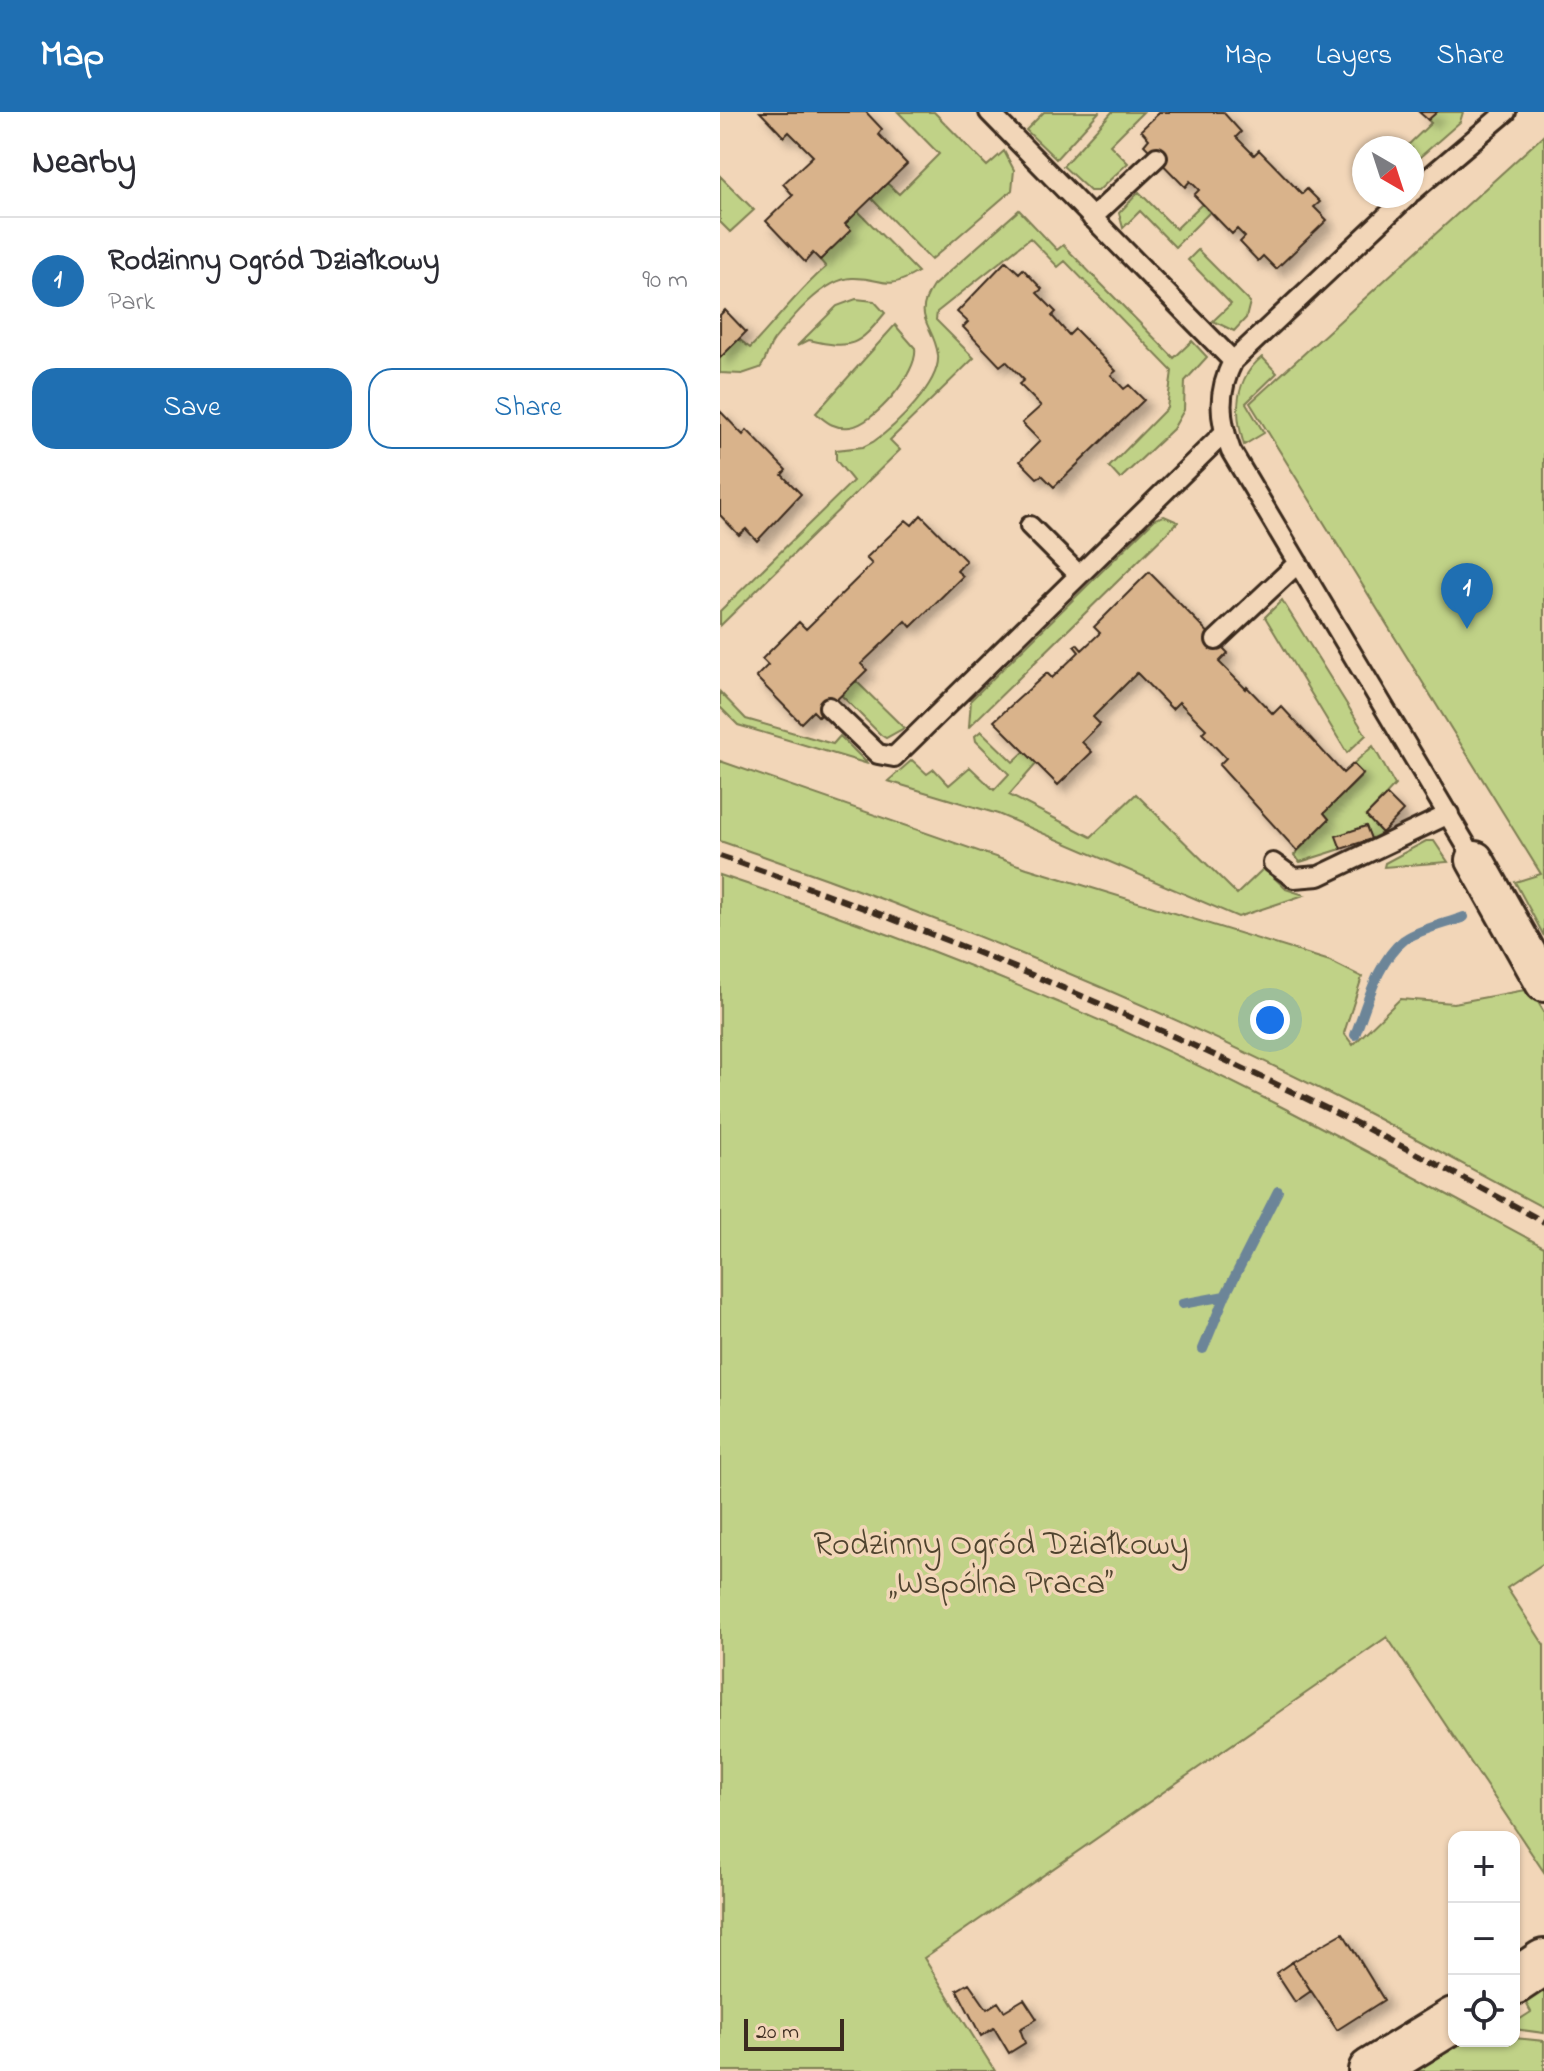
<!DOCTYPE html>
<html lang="en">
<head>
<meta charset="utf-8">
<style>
  :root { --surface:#fff; --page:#f7f7f7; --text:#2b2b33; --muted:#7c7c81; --line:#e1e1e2; --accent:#1f6fb2 }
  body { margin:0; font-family:"Indie Flower",sans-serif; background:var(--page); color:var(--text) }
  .controls { position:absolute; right:24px; bottom:24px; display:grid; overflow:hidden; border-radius:16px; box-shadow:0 2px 6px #0004 }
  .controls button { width:72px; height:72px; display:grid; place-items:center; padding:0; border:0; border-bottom:2px solid var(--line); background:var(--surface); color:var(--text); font:40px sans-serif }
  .compass { position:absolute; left:632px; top:24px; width:72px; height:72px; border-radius:50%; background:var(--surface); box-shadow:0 2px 6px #0004; rotate:141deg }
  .scale { position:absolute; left:24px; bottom:20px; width:100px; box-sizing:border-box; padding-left:8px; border:4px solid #3b2a1e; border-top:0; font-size:22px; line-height:28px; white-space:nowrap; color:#3b2a1e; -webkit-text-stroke:6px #f2d6b8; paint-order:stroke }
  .you { position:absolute; left:550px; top:908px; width:28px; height:28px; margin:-20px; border:6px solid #fff; border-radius:50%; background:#1a73e8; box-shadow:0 0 0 12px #1a73e833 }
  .badge { display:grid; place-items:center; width:52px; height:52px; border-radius:50%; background:var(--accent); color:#fff; font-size:26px; font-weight:700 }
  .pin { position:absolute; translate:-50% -66px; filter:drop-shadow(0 2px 4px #0008) }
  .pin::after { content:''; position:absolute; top:42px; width:28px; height:24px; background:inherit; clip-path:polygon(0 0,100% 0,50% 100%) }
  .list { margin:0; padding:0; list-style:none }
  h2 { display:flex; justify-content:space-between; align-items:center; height:104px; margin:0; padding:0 32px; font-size:34px }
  h2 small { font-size:26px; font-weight:400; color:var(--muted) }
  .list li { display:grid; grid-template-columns:52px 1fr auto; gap:24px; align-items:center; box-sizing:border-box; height:128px; padding:0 32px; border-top:2px solid var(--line) }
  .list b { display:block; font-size:30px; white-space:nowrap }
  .list p { margin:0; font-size:26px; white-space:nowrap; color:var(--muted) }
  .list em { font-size:26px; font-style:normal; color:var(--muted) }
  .actions { display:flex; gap:16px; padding:24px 32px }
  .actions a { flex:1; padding:18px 0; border:2px solid var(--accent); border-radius:24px; text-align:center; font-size:28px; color:var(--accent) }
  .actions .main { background:var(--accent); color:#fff }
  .icon { flex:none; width:44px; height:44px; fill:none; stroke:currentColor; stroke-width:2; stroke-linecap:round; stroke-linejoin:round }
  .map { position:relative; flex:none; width:824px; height:1959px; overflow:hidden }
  header { display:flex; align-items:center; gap:48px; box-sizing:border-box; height:112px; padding:0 40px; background:var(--accent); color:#fff }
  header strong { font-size:38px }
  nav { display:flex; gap:44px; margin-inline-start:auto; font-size:28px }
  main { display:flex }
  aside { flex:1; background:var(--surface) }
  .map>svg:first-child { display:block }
  .green { fill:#c0d287; stroke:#7e7e52; stroke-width:2 }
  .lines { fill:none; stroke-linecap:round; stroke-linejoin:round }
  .stream { stroke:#6c8598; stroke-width:10 }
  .building { fill:#d9b38b; stroke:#3b2a1e; stroke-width:2; filter:url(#shadow) }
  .service-casing { stroke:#3b2a1e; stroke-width:24 }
  .minor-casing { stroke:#3b2a1e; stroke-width:42 }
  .tertiary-casing { stroke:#3b2a1e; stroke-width:50 }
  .service { stroke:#f2d6b8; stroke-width:18 }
  .minor { stroke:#f2d6b8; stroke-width:36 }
  .tertiary { stroke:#f2d6b8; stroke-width:44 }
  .rail { stroke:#3b2a1e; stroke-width:6; stroke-dasharray:12 6; stroke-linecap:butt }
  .labels { text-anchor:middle; stroke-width:7; stroke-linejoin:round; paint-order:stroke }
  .park-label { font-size:34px; fill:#4f432e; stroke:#f2d6b8 }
</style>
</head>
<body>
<header>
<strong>Map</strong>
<nav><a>Map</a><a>Layers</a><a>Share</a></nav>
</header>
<main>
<aside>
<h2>Nearby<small></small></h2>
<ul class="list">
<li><span class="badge">1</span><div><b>Rodzinny Ogród Działkowy</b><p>Park</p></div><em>90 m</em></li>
</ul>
<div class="actions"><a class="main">Save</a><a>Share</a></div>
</aside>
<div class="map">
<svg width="824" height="1959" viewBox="0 0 824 1959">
  <defs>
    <filter id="shadow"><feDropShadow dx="7" dy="7" stdDeviation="4" flood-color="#0004"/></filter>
  </defs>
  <rect width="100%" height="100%" fill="#f2d6b8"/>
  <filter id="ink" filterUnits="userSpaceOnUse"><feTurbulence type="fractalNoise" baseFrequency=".0125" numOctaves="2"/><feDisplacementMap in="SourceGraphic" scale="16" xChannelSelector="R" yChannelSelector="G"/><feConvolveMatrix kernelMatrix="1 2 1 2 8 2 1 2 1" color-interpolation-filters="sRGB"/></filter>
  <g filter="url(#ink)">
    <path class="green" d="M178,0h36l53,54 17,-15 10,19 -2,20 -81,70 -60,-62 16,-15 12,11 40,-40z
      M324,0h55l-43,47 -30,-29z
      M392,0h31l-33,33 18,18 -30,28h-8l-27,-25z
      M717,0h26l-3,10 -48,42v-16h-7l26,-25 -3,-3z
      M824,23v801l-29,-54 26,-8 -291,-471z
      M0,64l34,34 -24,22 -10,-10z
      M419,80l37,37 26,-25 8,8 -35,35 -35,-36 -17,17 -4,-15z
      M299,98l38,40 6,-5 111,113 18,-17 15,16 -22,24 -1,29 -11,19 -53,50 -11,-12 58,-59 5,-37 -107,-110 -7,6 -28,-29 -93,74 -1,8 38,38 -84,82 10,10 -180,176v-15l133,-130 -17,-21v-10l27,-3 10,-5c22,-15 68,-59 65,-87 -4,-31 -27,-36 -5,-69z
      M138,99l60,61c-35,21 -33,5 -66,6 -29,1 -62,42 -78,62 -7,9 -7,20 -14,28l-18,6 -22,-1v-15l19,-19 11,9c27,-28 47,-56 76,-81l-6,-7 30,-30 -5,-6z
      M478,138l52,52 -4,16 -12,13 -21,-10 18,-17 -43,-44z
      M136,187l18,2 11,12c-27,33 -33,37 -76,27l-12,6 40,-40z
      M175,213l20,23c4,24 -42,77 -65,79 -15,2 -23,-4 -34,-14z
      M542,245l15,16 -31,30 18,30 -20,12c-10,-33 -10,-65 18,-88z
      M444,404l14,6 -209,205 2,-27 184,-181z
      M562,488l84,135 -19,18 -82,-136z
      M136,569l48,47 -18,10 -5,-3 -40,-40z
      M0,580l26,27 87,25 7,-8 28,28 -130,-39 -18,-18z
      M261,619l32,31 12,-11 12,12 -28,32 82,42 45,-43 101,100 27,-26 22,21 18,6 -66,22 -240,-103 -110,-33 24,-21 15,14 7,-5 15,16 21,-18 24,23 15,-16 -33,-33 -1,-5z
      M653,634l22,39 -29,31 16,17 -11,6 -5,-13 -29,10 4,13 -41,13 -6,-7 35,-36 -5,-6 39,-38 -10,-11z
      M0,649l307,107 303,93 32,16 -18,56 9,12 47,-46 54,4 76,-14 14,23v196c-66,-35 -131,-72 -198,-106 -201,-103 -413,-188 -626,-261z
      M706,729h8l14,21 -64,5 1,-4z
      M0,763c189,63 378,138 556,229 90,46 179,95 268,143v316l-37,25 37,57v227l-157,-235 -463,321 71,113h-275z
      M824,1877v44l-30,-4v-6l17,-11 -6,-11z
      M794,1926l30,3v30h-134l49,-30h55z"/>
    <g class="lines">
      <path class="stream" d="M635,923c12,-30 22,-74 49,-95 16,-11 41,-16 60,-23
        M462,1192l43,-8
        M483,1237l22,-53 53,-105"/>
    </g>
    <path class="building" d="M40,0h106l16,17 -4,5 29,30 -62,60 6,6 -31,30 -7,-7 -8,9 -39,-41 27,-26 -10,-11 30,-28 -24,-24 -5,5z
      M440,0h63l18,20 -5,5 18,18 5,-5 43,44 5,-5 13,13 -6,5 13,13 -51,49 -13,-13 -5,5 -18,-19 5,-5 -8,-8 -5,5 -38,-39 5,-5 -9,-9 -5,6 -41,-42 5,-6 -8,-9z
      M699,0h18l-9,8z
      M286,149l13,12 4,-4 19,20 -5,4 19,19 -4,4 17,19 6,-6 41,42 -5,4 13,14 5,-4 15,15 -90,87 -12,-12 -5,3 -17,-17 20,-20 -18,-18 19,-17 -22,-22 5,-4 -18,-19 -6,5 -37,-39 5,-5 -11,-10z
      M5,198l21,22 -26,26v-43z
      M0,299l23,24 4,-5 39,40 -4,5 19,19 -44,47 -11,-12 -7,6 -19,-20z
      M201,403l45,46 -9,10 6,5 -52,51 -5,-6 -45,43 6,6 -48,47 -6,-6 -12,12 -45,-46 12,-12 -6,-6 37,-37 7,7 66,-65 -6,-6 40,-38 6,5z
      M429,460l79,81 -9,9 27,27 1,-2 26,27 8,-8 62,67 10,-9 10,10 -39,39 5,6 -32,32 -78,-86 7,-7 -24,-25 4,-4 -27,-27 -7,7 -35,-36 -44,44 7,7 -18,18 10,10 -34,33 -64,-64 53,-48 5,5 27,-26 -5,-6 3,-2 5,6 18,-17 -6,-6z
      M667,683l16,16 -21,22 -16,-17z
      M646,714l5,13 -30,10 -5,-13z
      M623,1821l41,67 -47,30 -45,-68z
      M572,1850l19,29 -16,11 -19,-29z
      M249,1871l18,26 11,-7 6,9 20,-12 13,20 -17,10 5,14 -16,10 -15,-25 -13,8 -24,-46z"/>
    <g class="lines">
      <defs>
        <path id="service" d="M269,0l244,249
          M692,80l94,-80
          M688,84l-175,165c-16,32 -14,57 -2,90l244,409
          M372,106l65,-61
          M310,414l49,49
          M496,528l82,-77
          M109,595l49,47 16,3 330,-324
          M553,751l21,15 25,-2 130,-62"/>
        <path id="minor" d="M755,748l69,123"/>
        <path id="tertiary" d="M794,1870l30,-20
          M651,1959l83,-51"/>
      </defs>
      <use href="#service" class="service-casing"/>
      <use href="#minor" class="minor-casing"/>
      <use href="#tertiary" class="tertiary-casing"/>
      <use href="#service" class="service"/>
      <use href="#minor" class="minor"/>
      <use href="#tertiary" class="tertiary"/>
      <path class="rail" d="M0,744c285,99 560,220 824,366"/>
    </g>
  </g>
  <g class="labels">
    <g class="park-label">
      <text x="281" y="1442">Rodzinny Ogród Działkowy<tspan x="281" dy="39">„Wspólna Praca”</tspan></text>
    </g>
  </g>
</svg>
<div class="controls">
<button>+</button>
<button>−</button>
<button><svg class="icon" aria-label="locate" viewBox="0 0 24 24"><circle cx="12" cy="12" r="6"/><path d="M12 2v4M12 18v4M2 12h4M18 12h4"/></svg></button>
</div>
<svg class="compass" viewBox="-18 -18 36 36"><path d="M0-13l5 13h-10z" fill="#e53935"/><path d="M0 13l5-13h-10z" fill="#7c7c81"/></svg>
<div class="scale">20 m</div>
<div class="you"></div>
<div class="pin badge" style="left:747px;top:517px">1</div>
</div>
</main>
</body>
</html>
